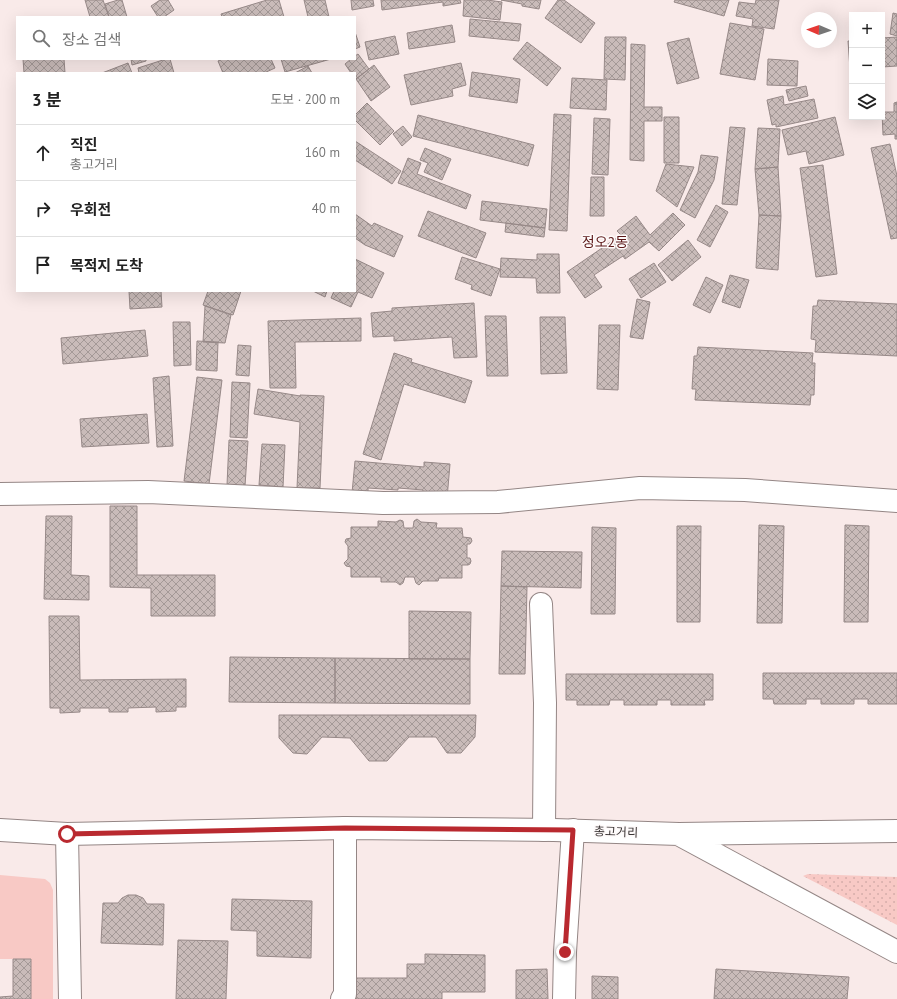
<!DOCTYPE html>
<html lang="ko">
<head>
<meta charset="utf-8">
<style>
  :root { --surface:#fff; --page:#f6f6f6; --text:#222; --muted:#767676; --line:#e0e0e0 }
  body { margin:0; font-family:"PT Sans","Noto Sans KR",sans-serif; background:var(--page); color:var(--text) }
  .controls { position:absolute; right:12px; top:12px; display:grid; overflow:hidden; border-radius:0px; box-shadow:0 4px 16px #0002 }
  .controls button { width:36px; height:36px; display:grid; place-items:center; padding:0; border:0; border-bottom:1px solid var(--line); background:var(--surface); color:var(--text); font:20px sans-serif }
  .compass { position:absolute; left:801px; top:12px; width:36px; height:36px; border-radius:50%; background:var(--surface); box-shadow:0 4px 16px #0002; rotate:272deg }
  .stop { position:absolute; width:12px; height:12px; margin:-9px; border:3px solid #b9292f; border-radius:50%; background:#fff }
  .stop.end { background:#b9292f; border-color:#fff; box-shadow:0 1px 4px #0008 }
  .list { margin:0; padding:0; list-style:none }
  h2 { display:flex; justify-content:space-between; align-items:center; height:52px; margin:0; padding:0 16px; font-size:17px }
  h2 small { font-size:13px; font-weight:400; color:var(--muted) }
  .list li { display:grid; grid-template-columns:26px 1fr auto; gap:12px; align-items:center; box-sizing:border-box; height:56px; padding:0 16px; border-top:1px solid var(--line) }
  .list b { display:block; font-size:15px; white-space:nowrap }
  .list p { margin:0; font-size:13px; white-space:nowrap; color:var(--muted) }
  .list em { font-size:13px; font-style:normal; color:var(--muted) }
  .icon { flex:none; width:22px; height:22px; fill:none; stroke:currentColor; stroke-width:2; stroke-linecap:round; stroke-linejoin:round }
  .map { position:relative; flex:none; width:897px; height:999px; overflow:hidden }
  .search { position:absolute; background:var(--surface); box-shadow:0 4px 16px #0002; left:16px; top:16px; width:340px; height:44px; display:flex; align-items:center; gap:10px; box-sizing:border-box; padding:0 14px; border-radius:0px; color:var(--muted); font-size:15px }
  .panel { position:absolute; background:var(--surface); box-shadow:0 4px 16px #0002; left:16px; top:72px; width:340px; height:220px; border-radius:0px }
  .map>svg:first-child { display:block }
  .grass { fill:url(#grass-dots) }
  .green { fill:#f8c9c5 }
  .building { fill:url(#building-cross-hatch); stroke:#978988 }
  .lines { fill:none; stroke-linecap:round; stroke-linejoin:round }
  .minor-casing { stroke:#948685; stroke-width:24 }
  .major-casing { stroke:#948685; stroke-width:24 }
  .minor { stroke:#fff; stroke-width:22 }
  .major { stroke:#fff; stroke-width:22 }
  .route { stroke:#b9292f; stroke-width:5 }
  .labels { text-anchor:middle; stroke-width:3; stroke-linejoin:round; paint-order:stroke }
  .street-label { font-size:12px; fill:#393333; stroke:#fefafa }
  .quarter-label { font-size:14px; fill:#5b1717; stroke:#fefafa }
</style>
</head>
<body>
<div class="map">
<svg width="897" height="999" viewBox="0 0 897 999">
  <defs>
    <pattern id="grass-dots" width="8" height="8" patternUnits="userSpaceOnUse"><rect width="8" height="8" fill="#f8c9c5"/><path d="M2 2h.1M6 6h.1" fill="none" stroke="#d5adaa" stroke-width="1.8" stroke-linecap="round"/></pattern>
    <pattern id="building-cross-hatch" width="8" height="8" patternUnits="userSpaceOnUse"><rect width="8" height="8" fill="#c9bbb9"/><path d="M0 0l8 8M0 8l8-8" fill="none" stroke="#a49997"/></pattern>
  </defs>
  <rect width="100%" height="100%" fill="#f9eae9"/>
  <path class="grass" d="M808,874l89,3v48l-94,-49z"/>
  <path class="green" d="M0,875l45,4 5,4 3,7v109h-22v-40h-31z"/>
  <path class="building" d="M85,0h18l6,17h-19z
    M118,0h4l5,17h-18l-4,-13z
    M160,0h8l6,10 -10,7h-6l-7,-11z
    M267,0h12l5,17h-62l-1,-3z
    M304,0h21l4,17h-21z
    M351,0h22l1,6 -22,4z
    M381,0h79l1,3 -18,3v-4l-61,8z
    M464,0h23l15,2 -2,18 -37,-4z
    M501,0h40l-2,9 -17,-3v-2z
    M558,0h6l31,23 -14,20 -36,-25z
    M675,0h54l-5,16 -50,-14z
    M756,0h23l-5,29 -22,-3 1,-7 -17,-3 3,-14 16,2z
    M893,13l4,1v22l-7,-2z
    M470,19l51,5 -2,17 -50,-5z
    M730,23l34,6 -9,51 -35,-6z
    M452,25l3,17 -46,7 -2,-16z
    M355,32l5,15 -5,2z
    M395,36l4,18 -30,6 -4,-18z
    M605,37h21l-1,43 -21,-1z
    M897,37v29l-15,1v-29z
    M689,38l10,40 -22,6 -10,-41z
    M848,41h4v28h-2z
    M527,42l34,26 -14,18 -34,-27z
    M631,44l14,1 -1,62h18v14h-18v40l-14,-1z
    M358,54l11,15 -13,10 -1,-6h-4l-6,-9 6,-5h4v-3z
    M23,59h41l1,14h-41z
    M131,59h15v2l-14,4z
    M166,59h4l4,14h-35l-1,-5z
    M222,59h49l4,9 -11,5h-41l-5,-12z
    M281,59h50l-46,13z
    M768,59l30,2 -1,25 -30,-1z
    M128,63l4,10h-30z
    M461,63l5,22 -14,4 1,7 -42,9 -7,-30z
    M374,65l16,22 -19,14 -15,-22z
    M308,66l4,7h-17z
    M472,72l48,7 -3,24 -48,-7z
    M572,78l35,2 -1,30 -36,-2z
    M806,86l2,10 -19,5 -3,-11z
    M783,96l1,9 30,-6 4,19 -42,9v-3l-4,1 -5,-25z
    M897,102v37h-2v-5l-12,1 -1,-23h12v-9z
    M367,103l27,28 -14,14 -25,-25v-5z
    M554,114l17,1 -4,116 -18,-1z
    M418,115l116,30 -6,21 -115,-30z
    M664,117h15v46h-15z
    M835,117l9,38 -35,9 -3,-13 -18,4 -6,-25z
    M594,118l16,1 -2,56 -16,-1z
    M403,126l9,11 -10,9 -9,-12z
    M730,127l15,1 -8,77 -15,-1z
    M758,128l22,1 -2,38 -23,2z
    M355,141l46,30 -9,13 -37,-24z
    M890,144l7,32v62l-6,1 -20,-91z
    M425,148l26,11 -9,21 -18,-8 4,-9 -8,-3z
    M701,155l17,2 -4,23 -19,38 -15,-8 18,-38z
    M408,158l13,5 -4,11 54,21 -5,14 -68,-26z
    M666,164l28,3 -17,40 -21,-16z
    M823,165l14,109 -21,3 -16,-109z
    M778,167l3,49 -22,-1 -4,-46z
    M591,177h13v39h-14z
    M482,201l65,8 -2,19 -65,-8z
    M716,205l12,7 -18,35 -13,-7z
    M428,211l58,22 -10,25 -58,-22z
    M673,213l12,12 -26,26 -10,-9 -24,17 -2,-3 -29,19 8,12 -17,11 -18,-26 54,-37 -4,-4 19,-15 14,19z
    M355,214l17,12 2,-3 29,13 -9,21 -29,-12 -10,-7z
    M759,215l22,1 -3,54 -22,-2z
    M506,223l39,5 -1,9 -39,-5z
    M688,240l13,17 -29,24 -14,-16z
    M537,254h22l1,39h-23l-1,-15 -36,-1 1,-19 36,2z
    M462,257l38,12 -9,27 -20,-7 1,-4 -17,-6z
    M355,259l29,14 -12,25 -14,-6 -7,15 -20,-9 3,-7h21z
    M654,263l12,19 -25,16 -12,-19z
    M730,275l19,5 -9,28 -18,-6z
    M706,277l17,8 -13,28 -17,-8z
    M129,291h32l1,16 -32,2z
    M208,291h33l-8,24 -30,-10z
    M313,291h14l-2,6z
    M637,299l13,3 -7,37 -13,-2z
    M818,300l79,4v52l-82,-4 1,-12 -5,-1 2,-33h4z
    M474,303l3,54 -23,1 -2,-21 -58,4v-5l-21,1 -2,-24 21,-2v-3z
    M205,306l26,9 -6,28 -22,-1z
    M485,316h21l2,60h-21z
    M540,317h25l2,56 -26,1z
    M361,318v23l-66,1 1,46h-26l-2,-67z
    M173,322h17l1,43 -17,1z
    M599,325h21l-2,65 -21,-1z
    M145,330l3,26 -85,8 -2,-26z
    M197,341l21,1 -1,29 -21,-1z
    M238,345l13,1 -2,30 -13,-1z
    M698,347l115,6 -1,10h3l-1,32h-3l-1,10 -115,-5 1,-11h-4l2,-33h3z
    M394,353l18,6 -1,3 61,19 -7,22 -61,-19 -23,76 -18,-6z
    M169,376l4,70 -16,1 -4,-69z
    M197,377l25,3 -13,104 -25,-3z
    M232,382l18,1 -3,55 -17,-1z
    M258,389l42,7v-1l24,1 -4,92h-23l3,-66 -46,-8z
    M147,414l2,29 -67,4 -2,-28z
    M229,440l19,1 -3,45 -18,-1z
    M262,444l23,1 -2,42 -24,-2z
    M355,461l69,6v-5l26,2 -3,35 -25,-3 1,-6 -25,-2v2l-30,-2v7l-16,-2z
    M110,506h27v69h78v41h-64v-28l-41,-1z
    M46,516h26l-1,59 18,1v24l-45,-1z
    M417,519l4,3 16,1 -1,5h26l1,9 8,1 1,3 -2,3h-3v14h3l1,3 -1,3 -2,1h-6v13h-23l-1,3h-15l-4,4 -3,-2 -2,-6h-9l-2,6 -3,2 -4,-3h-15v-5h-30v-10l-5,-1 -2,-3 4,-4v-13l-3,-4 1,-3 5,-1v-11h27v-6l18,1 4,-2 3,1 1,7h9l1,-7z
    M759,525l25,1 -2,97h-25z
    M845,525l24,1 -1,96h-24z
    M677,526h24l-1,96h-23z
    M592,527l24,1 -1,86h-24z
    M502,551l80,1 -1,36 -80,-2z
    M501,586l26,1 -2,87h-26z
    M409,611l62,1 -1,47h-61z
    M49,616h30l1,64 106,-1v28h-10v4l-20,1v-5l-28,1v4h-19v-4h-29v4l-20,1v-5h-10z
    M230,657l105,1v45l-106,-1z
    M335,658l135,1v45l-135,-1z
    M763,673h134v31h-29v-5h-14v5h-33v-5h-15v5h-32l-1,-5h-10z
    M566,674h147v26h-9l1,5h-34v-5h-14v5h-33v-5h-14l-1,5h-32v-5h-11z
    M279,715h197l-1,22 -14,16h-14l-11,-16h-27l-22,24h-18l-19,-23 -28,-1 -15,17 -14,-1 -14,-15z
    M128,895h8l7,3 4,6h17l-1,41 -62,-2 2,-40h15l4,-5z
    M232,899l80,2 -1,57 -54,-2v-25l-26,-1z
    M178,940l50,1 -2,58h-50z
    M425,954l60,1v37h-43v7h-86v-21h51v-14h18z
    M13,959h18v40h-31v-2l13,-1z
    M547,969l1,30h-32v-29z
    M716,969l133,8 -2,22h-133z
    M592,976l26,1v22h-26z"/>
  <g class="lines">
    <defs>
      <path id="minor" d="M0,494l148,-2 235,11 115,-1 142,-14 105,2 152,11
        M541,604l4,99 -1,127
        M67,834l3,165
        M342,999l3,-5v-166
        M564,999l1,-47 8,-122"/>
      <path id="major" d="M0,830l67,4 278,-6 209,2 125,4 218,-3
        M680,835l217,117"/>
    </defs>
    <use href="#minor" class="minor-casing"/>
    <use href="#major" class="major-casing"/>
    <use href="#minor" class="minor"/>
    <use href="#major" class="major"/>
  </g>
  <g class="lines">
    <path class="route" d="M67,834l278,-6 228,2 -8,122"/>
  </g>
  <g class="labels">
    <g class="street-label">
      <text transform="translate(616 832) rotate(2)" y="4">총고거리</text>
    </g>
    <g class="quarter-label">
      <text x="605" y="247">정오2동</text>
    </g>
  </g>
</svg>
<div class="controls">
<button>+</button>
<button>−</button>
<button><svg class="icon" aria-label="layers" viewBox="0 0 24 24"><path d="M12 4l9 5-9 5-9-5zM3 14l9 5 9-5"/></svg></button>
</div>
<svg class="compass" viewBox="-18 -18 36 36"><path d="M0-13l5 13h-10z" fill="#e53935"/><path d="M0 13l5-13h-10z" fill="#767676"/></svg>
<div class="stop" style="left:67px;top:834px"></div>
<div class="stop end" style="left:565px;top:952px"></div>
<div class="search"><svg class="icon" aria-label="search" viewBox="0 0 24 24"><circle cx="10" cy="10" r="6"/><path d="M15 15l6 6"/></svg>장소 검색</div>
<section class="panel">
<h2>3 분<small>도보 · 200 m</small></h2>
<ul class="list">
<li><svg class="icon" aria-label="ahead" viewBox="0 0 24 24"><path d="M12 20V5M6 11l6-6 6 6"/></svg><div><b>직진</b><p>총고거리</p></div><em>160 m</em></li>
<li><svg class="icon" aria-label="right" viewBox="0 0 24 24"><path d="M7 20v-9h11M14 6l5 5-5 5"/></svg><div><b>우회전</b></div><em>40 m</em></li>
<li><svg class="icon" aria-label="arrive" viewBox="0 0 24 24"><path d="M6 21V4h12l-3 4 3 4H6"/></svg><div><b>목적지 도착</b></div></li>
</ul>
</section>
</div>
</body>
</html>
